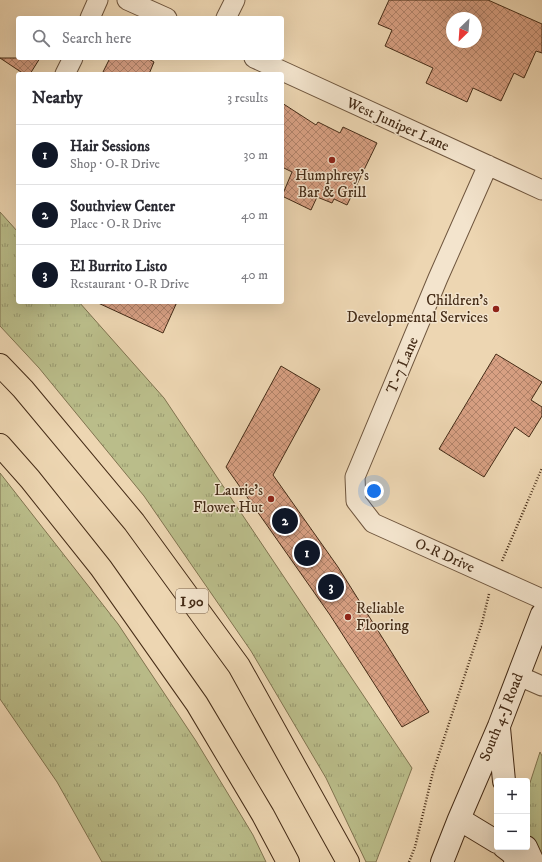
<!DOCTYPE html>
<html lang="en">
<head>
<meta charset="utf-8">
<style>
  :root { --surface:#fff; --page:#f2f2f3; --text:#2b2b33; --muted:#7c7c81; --line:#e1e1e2; --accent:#111827 }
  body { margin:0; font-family:"IM FELL DW Pica",serif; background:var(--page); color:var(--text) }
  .controls { position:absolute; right:12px; bottom:12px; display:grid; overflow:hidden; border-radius:4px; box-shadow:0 4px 16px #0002 }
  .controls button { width:36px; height:36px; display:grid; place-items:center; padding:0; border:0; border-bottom:1px solid var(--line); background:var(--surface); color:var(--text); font:20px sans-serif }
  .compass { position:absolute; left:446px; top:12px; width:36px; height:36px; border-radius:50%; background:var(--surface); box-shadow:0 4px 16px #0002; rotate:205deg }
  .you { position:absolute; left:374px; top:491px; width:14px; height:14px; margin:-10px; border:3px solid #fff; border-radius:50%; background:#1a73e8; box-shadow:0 0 0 6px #1a73e833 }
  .badge { display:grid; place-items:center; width:26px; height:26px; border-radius:50%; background:var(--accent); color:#fff; font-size:13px; font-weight:700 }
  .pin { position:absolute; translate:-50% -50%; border:2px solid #fff; box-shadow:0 1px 4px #0006 }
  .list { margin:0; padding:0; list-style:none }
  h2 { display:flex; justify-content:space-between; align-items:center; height:52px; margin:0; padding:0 16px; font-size:17px }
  h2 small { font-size:13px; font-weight:400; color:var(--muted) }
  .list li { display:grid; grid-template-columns:26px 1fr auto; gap:12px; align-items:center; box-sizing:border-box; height:60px; padding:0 16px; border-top:1px solid var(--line) }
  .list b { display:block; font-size:15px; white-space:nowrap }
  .list p { margin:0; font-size:13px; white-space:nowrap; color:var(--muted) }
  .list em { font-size:13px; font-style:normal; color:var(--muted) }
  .icon { flex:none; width:22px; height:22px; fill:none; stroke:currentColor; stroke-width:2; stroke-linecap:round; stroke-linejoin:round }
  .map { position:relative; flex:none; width:542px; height:862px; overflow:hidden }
  .search { position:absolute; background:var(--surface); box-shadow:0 4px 16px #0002; left:16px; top:16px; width:268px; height:44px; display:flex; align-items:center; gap:10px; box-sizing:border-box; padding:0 14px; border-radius:4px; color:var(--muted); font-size:15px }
  .panel { position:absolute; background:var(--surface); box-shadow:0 4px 16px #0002; left:16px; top:72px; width:268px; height:232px; border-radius:4px }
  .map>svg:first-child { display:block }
  .grass { fill:url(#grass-tufts); stroke:#807450 }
  .building { fill:url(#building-cross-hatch); stroke:#452c17; fill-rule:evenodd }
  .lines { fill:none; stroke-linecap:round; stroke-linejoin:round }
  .street-casing { stroke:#6f563e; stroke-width:21 }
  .secondary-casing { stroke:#452c17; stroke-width:24 }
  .highway-casing { stroke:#452c17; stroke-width:24 }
  .path { stroke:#452c17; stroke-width:2.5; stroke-dasharray:1 2; stroke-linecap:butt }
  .street { stroke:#f3e4cd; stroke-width:19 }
  .secondary { stroke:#f3e4cd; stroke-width:22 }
  .highway { stroke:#edd6b2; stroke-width:22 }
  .poi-dot { fill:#8f2418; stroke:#f3e4cd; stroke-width:1.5 }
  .labels { text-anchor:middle; stroke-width:3; stroke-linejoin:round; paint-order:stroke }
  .shield { fill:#f3e4cd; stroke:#79634e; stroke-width:1 }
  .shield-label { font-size:14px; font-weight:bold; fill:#452c17 }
  .street-label { font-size:15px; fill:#452c17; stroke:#f3e4cd }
  .poi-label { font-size:15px; fill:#452c17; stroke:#f3e4cd; text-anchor:end }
</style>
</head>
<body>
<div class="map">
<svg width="542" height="862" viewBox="0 0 542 862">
  <defs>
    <pattern id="grass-tufts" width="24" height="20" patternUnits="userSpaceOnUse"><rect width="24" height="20" fill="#babd8a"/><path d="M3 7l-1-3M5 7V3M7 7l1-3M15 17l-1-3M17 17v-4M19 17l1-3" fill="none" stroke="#999a70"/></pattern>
    <pattern id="building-cross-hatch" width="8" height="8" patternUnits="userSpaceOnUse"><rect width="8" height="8" fill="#d8a083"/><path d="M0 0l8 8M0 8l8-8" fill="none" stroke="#b1836a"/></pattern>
  </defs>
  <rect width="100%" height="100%" fill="#edd6b2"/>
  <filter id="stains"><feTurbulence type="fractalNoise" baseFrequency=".005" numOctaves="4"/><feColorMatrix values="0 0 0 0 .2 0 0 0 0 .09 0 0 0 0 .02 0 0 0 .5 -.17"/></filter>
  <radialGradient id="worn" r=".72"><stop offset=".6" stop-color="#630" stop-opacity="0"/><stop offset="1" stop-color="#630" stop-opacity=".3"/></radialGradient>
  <path class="grass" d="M0,212l18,20v70h61l85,96 248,370 -36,94h-10l-40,-84 -75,-127 -107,-155 -105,-128 -39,-42z
    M0,473l118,151 78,117 57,94 13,27h-164l-45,-80 -57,-83z
    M540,752l2,4v106l-15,-22v-48z"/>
  <path class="building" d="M389,0h99l54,24v29l-6,-2 -12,27 -10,-5 -13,28 -28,-13 -6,14 -41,-19 7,-15 -48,-22 7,-16 -14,-6zM452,18h24v24h-24z
    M0,58h40l-10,16h-6z
    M110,58h37l7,4 -5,12h-47z
    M282,103l34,22 2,-3 22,11 3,-6 34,16 -30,62 -13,-6 -2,4 -15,-6 -6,13 -29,-14 10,-24 -10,-5z
    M96,302h81l-14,31z
    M496,354l46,28 -11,18 11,7v9l-13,21 -14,-10 -31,50 -45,-28z
    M281,366l39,23 -47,86 65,92 91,145 -27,15 -72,-112 -104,-148z"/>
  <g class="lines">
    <defs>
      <path id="street" d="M127,0l40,18
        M90,18l8,-18
        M226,18l9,-18
        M254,58l288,132
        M65,74l8,-16
        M488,165l-50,113 -83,199 1,24 17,22 169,76
        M519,676l23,10"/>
      <path id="secondary" d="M499,728l5,53
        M459,819l38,23
        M504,847l8,6 5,9
        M526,847l7,15
        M442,862l17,-43 40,-93 43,-112"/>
      <path id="highway" d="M0,365l23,24 111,133 105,144 109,196
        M0,445l30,34 71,89 96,136 66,111 25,47"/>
    </defs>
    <use href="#street" class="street-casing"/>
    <use href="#secondary" class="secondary-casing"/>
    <use href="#highway" class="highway-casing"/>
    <path class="path" d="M502,561l40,-93
      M409,862l6,-15 18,-75 49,-149 7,-29"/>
    <use href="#street" class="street"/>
    <use href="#secondary" class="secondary"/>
    <use href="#highway" class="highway"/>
  </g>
  <g class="poi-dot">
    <circle cx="332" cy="160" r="4"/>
    <circle cx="496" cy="309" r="4"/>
    <circle cx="271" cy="499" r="4"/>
    <circle cx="348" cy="617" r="4"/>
  </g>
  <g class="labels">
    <rect class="shield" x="176" y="589" width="32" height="24" rx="3"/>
    <g class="shield-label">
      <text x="192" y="606">I 90</text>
    </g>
    <g class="street-label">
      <text transform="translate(398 124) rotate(24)" y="5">West Juniper Lane</text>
      <text transform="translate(402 365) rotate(-67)" y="5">T-7 Lane</text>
      <text transform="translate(445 555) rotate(24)" y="5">O-R Drive</text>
      <text transform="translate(501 717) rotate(-68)" y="5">South 4-J Road</text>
    </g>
    <g class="poi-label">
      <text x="332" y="180" text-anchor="middle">Humphrey's<tspan x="332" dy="17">Bar &amp; Grill</tspan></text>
      <text x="488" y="305">Children's<tspan x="488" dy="17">Developmental Services</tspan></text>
      <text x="263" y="495">Laurie's<tspan x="263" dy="17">Flower Hut</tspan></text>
      <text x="356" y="613" text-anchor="start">Reliable<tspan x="356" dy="17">Flooring</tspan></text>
    </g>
  </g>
  <rect width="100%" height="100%" filter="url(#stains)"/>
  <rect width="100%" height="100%" fill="url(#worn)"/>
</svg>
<div class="controls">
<button>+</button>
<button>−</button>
</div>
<svg class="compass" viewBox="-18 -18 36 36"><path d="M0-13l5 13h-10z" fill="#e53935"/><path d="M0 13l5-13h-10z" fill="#7c7c81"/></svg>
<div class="you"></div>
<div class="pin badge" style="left:307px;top:553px">1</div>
<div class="pin badge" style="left:285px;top:521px">2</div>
<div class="pin badge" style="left:331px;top:587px">3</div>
<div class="search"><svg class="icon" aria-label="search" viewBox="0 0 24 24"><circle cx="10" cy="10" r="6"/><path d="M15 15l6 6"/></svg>Search here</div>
<section class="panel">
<h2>Nearby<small>3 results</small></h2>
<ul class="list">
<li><span class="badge">1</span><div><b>Hair Sessions</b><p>Shop · O-R Drive</p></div><em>30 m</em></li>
<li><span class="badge">2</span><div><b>Southview Center</b><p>Place · O-R Drive</p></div><em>40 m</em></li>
<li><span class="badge">3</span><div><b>El Burrito Listo</b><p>Restaurant · O-R Drive</p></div><em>40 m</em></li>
</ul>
</section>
</div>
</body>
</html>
